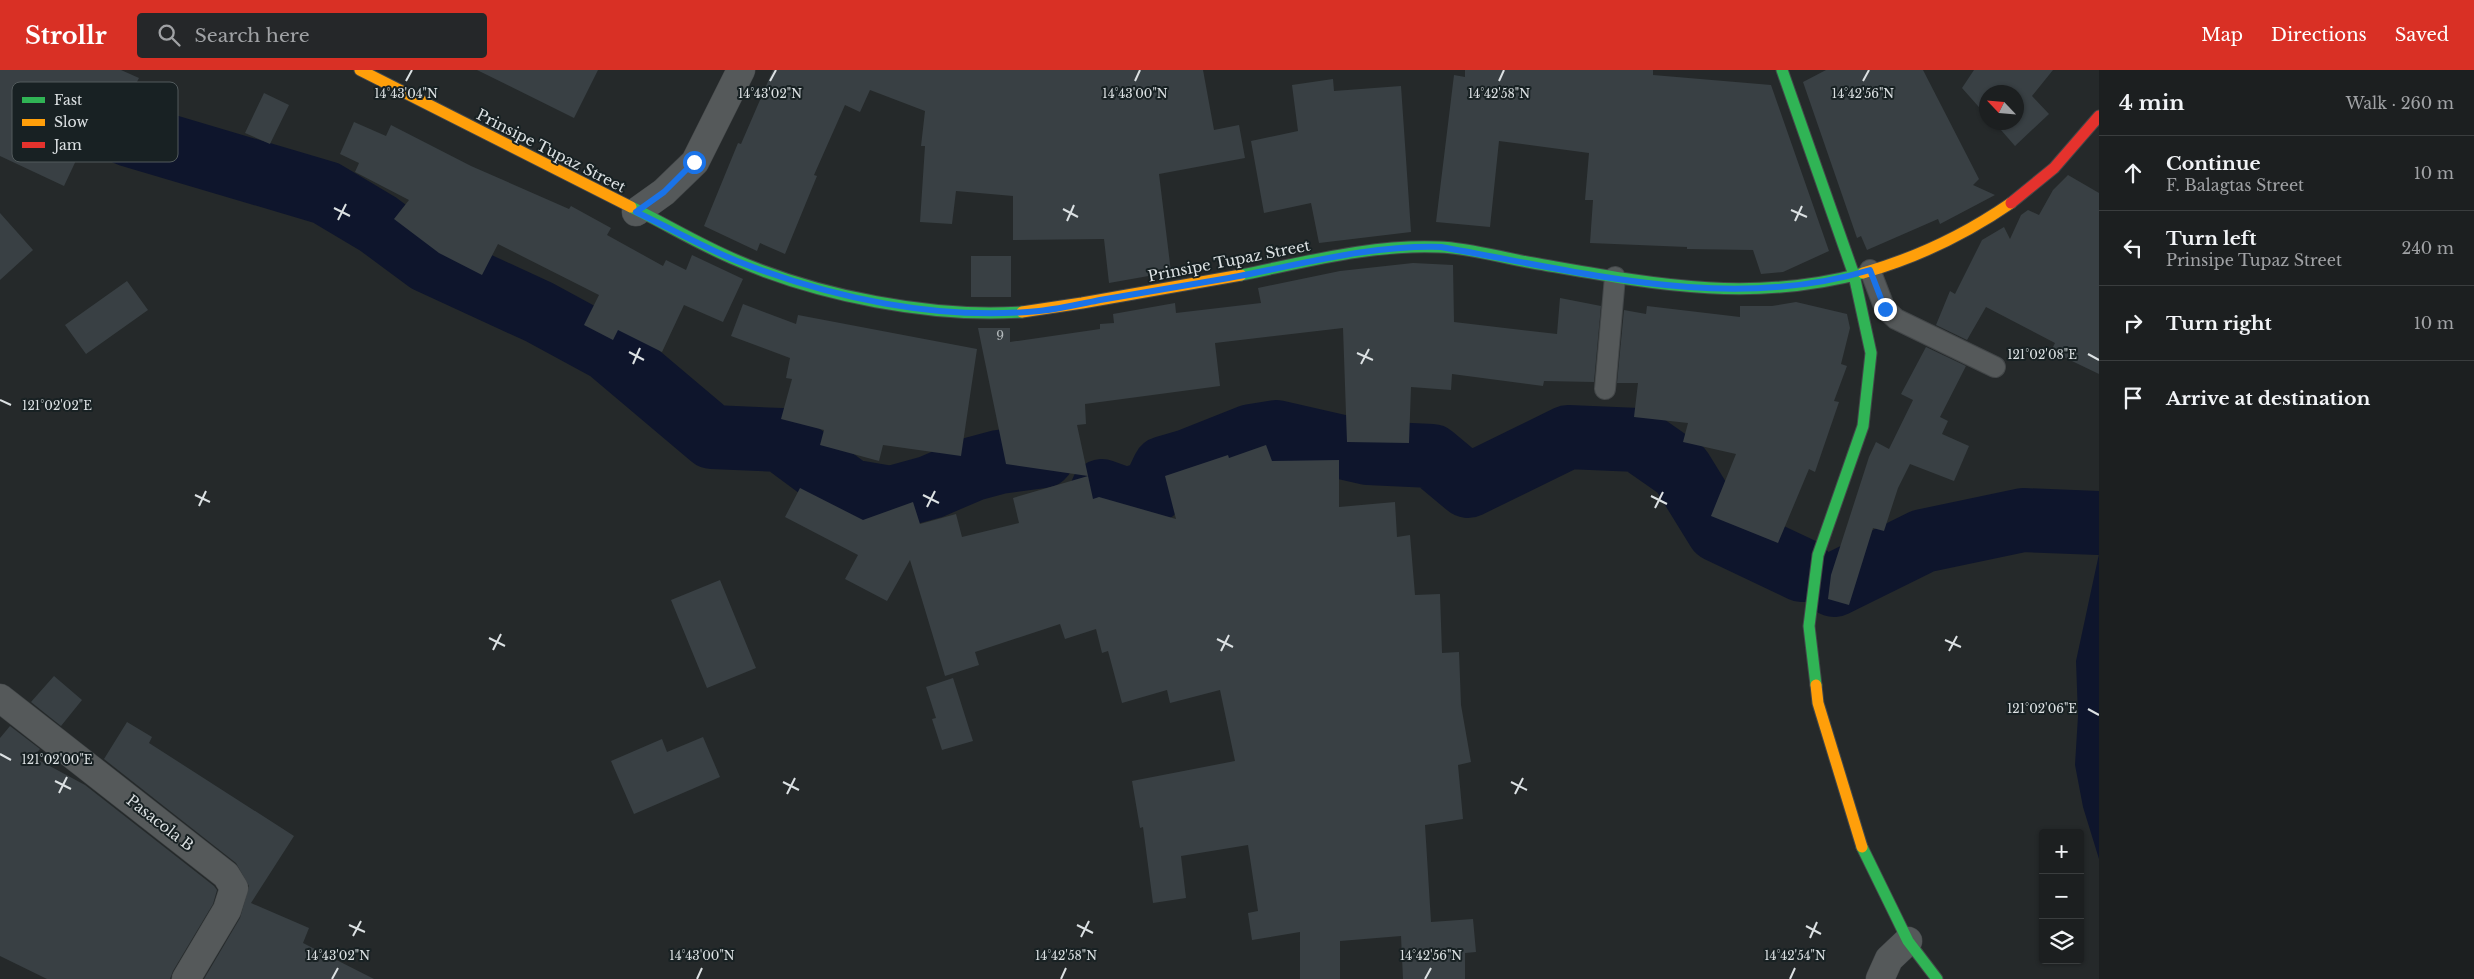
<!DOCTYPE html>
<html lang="en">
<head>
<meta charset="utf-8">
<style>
  :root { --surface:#1c1f20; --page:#252729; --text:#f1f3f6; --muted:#a0a2a5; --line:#3a3d3e; --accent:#d93025 }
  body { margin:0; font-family:"Libre Baskerville",serif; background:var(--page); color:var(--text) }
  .controls { position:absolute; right:15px; bottom:15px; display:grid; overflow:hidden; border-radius:5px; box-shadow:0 1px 4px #0004 }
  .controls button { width:45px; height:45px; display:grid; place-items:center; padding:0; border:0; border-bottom:1px solid var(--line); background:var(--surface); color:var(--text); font:25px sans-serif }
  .compass { position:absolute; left:1979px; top:15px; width:45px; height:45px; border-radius:50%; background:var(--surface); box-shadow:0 1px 4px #0004; rotate:296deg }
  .stop { position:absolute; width:15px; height:15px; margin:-11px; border:4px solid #1a73e8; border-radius:50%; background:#fff }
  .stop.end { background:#1a73e8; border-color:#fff; box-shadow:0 1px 5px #0008 }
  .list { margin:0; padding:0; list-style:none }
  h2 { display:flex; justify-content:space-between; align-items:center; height:65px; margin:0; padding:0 20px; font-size:21px }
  h2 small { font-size:16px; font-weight:400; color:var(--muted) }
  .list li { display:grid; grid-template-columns:32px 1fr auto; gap:15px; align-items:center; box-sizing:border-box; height:75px; padding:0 20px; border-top:1px solid var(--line) }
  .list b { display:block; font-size:19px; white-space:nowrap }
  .list p { margin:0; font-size:16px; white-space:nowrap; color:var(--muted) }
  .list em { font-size:16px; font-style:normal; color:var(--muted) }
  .icon { flex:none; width:28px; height:28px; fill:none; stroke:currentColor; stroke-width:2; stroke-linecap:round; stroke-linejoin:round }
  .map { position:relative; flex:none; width:2099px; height:909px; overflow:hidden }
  header { display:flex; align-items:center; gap:30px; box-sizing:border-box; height:70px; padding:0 25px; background:var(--accent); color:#fff }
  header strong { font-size:24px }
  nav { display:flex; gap:28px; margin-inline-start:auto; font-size:18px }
  .search { width:350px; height:45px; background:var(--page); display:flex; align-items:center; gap:12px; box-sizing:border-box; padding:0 18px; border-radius:5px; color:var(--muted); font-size:19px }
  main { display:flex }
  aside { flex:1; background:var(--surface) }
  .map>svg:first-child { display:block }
  .water { fill:#0e152c }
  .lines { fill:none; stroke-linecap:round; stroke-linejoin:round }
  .river { stroke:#0e152c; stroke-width:64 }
  .building { fill:#394044 }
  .lane-casing { stroke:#434749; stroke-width:22 }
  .street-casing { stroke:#434749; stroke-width:29 }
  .fast-casing { stroke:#434749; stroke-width:13 }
  .slow-casing { stroke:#434749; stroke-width:13 }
  .jam-casing { stroke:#434749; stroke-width:13 }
  .lane { stroke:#55595a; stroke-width:20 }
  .street { stroke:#55595a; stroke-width:28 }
  .fast { stroke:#30b455; stroke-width:11 }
  .slow { stroke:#ff9f0a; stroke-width:11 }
  .jam { stroke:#e5322d; stroke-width:11 }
  .route { stroke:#1a73e8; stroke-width:6 }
  .ticks { fill:none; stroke:#dce1e3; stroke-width:2 }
  .labels { text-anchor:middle; stroke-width:4; stroke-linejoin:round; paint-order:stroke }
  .number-label { font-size:12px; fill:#b3b9bb }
  .street-label { font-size:15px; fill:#dce1e3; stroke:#182123 }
  .key { fill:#182123; stroke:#535b5d; stroke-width:1 }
  .key-label { font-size:14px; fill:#dce1e3 }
  .ticks-label { font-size:12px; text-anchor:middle; fill:#dce1e3; stroke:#182123; stroke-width:4; stroke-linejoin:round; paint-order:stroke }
</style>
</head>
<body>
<header>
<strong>Strollr</strong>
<div class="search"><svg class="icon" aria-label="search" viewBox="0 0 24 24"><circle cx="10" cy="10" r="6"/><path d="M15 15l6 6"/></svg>Search here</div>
<nav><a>Map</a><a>Directions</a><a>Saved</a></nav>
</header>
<main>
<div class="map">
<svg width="2099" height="909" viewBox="0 0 2099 909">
  <rect width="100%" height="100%" fill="#25292a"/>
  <path class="water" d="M2099,484v305l-16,-52 -8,-42 3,-49 -2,-55z"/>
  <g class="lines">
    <path class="river" d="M20,51l54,-3 23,3 33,14 196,58 52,31 50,37 111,51 70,38 103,87 69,3 69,51 41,7 40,-11 42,-18 26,-7 44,-6
      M1102,421l25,9 26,-9 11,-23 24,-7 63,-25 25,-4 92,21 64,3 36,30 100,-49 70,3 43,30 37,60 84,40
      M1834,515l89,-44 100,-21 76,3"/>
  </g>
  <path class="building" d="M0,0h121l18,8 -11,21 20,10 -13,27 -39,-18 -32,68 -64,-30z
    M477,0h121l-24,48z
    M773,0h430l11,60 25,-5 6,33 -86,16 12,98 -62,11 -5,-44 -91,1v-44l-57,-5 -4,33 -32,-2 5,-76h-4l4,-35 -55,-21 -10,22 -15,-7 -31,70 3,1 -32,78 -25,-11 -3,8 -53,-25 34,-83 3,1z
    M1465,0h188v5l118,10 58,166 -46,21 -22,2 -8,-24 -66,-1v-2l-97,-4 3,-43h-8l4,-47 -90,-12 -9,86 -54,-5 18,-147 11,2z
    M1826,0h97l56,109 -6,6 22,10 -55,29 -2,-5 -71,31 -6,-14 -4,2 -54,-156z
    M1974,0h79l-21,26 17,18 -34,32 -21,-24h22v-30h-30v23l-24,-27z
    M1333,9l1,12 67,-5 10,146 -92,11 -8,-40 -47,10 -13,-72 47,-10 -6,-46z
    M264,23l25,12 -19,39 -25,-11z
    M354,52l32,14 5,-11 80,41 98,43 2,-3 40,22 -4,7 56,31 3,-6 20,10 6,-15 51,24 -20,43 -39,-17 -22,47 -44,-22 -5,10 -29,-15 15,-30 -101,-51 -16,31 -43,-22 -45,-34 15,-19 -54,-28 4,-9 -19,-9z
    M2068,105l31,18v181l-48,-23 4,-8 -69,-36 -19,33 -31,-15 14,-34 5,3 27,-54 22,-13 6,12 11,-24 7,-5 11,5 14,-25z
    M0,143l33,37 -33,30z
    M971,186h40v41h-40z
    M1413,193l40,2 1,57 103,12 3,-36 41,8 -7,76 -50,-1 -1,5 -91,-12 -1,16 -40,-3 -2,56 -62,-1 -4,-114 -128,15 5,43 -135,18 1,20 -9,1 11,51 -82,-12 -28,-136h32v14l90,-13v-5l14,-1 -1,-9 62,-11 1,10 85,-10 -3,-15 82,-17z
    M127,211l21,29 -62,44 -21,-29z
    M1796,232l51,12 3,14 -9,36 6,2 -13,35 5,1 -24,70 -6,-3 -31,74 -67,-27 25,-62 -53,-12 5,-19 -54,-6 4,-34h-21l7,-73 22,4 1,-8 93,11v-11h32z
    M743,234l53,20 2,-9 179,34 -16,107 -78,-11 -4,16 -59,-16 4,-15 -43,-11 11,-40 -6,-1 4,-20 -59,-22z
    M1926,277l40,19 -26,51 8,4 -6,13 27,12 -15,35 -44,-17 -12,24 -14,43 -11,-3 -24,77 -21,-6 3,-24 38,-118 7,-15 13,7 24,-49 -12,-6z
    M1266,375l6,16 67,-1v47l56,-5 2,35 13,-2 5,60 25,-1 2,59 17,-1 2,53 10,57 -13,3 5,54 -38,6 6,97 42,-3 3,33 -11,1v26h-62l-2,-43 -61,5v38h-40v-47l-48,8 -4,-27 10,-2 -10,-66 -67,11 5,42 -33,5 -10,-76 -3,1 -8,-47 103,-20 -15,-71 -50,13 -3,-13 -45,13 -14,-52 -6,2 -6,-24 -31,10 -5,-15 -85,28 4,13 -34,11 -35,-116 -23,41 -42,-22 13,-24 -73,-38 15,-29 63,32 50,-18 7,22 36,-10 6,23 57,-14 -6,-25 75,-22 5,23 6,-2 77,22 -11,-43 63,-21 1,3z
    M720,510l36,88 -49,20 -36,-88z
    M54,606l28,24 -21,26 -30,-24z
    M953,608l20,63 -31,9 -10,-31 4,-1 -10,-31z
    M127,652l25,15 -3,6 145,93 -43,67 58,25 -6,15 71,36h-170l36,-61 9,-32 -13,-23 -132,-104z
    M10,656l30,23 -7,8 52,28 129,101 3,4 -4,14 -40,67 -3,8h-123l-47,-23v-218z
    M703,667l17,40 -86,37 -23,-53 51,-22 5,13z"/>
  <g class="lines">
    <defs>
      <path id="lane" d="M1870,200l15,39 11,10 99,48
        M1605,319l10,-112"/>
      <path id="street" d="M636,142l28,-20 31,-30 46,-92
        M0,628l226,177 8,13 -7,22 -41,69
        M1880,909l9,-20 19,-18"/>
      <path id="fast" d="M1782,0l72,205 17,78 -8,73 -45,129 -9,71 7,59
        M631,137c35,17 69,38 105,53 83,36 195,58 286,52
        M1241,205c65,-13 132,-31 198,-28 31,1 63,11 94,16 115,20 214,41 330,10
        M1862,777l46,94 29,38"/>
      <path id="slow" d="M360,0l271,137
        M1863,203c53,-15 103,-39 148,-70
        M1022,242l60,-9 159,-28
        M1816,615l2,18 44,144"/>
      <path id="jam" d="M2011,133l43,-35 45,-52"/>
    </defs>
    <use href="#lane" class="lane-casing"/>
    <use href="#street" class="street-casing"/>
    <use href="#fast" class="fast-casing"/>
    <use href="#slow" class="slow-casing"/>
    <use href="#jam" class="jam-casing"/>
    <use href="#lane" class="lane"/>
    <use href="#street" class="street"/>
    <use href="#fast" class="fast"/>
    <use href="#slow" class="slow"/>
    <use href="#jam" class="jam"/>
  </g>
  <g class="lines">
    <path class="route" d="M694,92l-30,30 -28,20c34,16 67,35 101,49 94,37 201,60 302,50 20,-2 41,-7 61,-11 41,-7 82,-14 123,-21 73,-13 143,-34 218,-32 141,25 288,66 429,23l15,39"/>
  </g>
  <path class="ticks" d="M406,11l6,-11M770,11l6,-11M1135,11l5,-11M1499,11l5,-11M1863,11l6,-11M334,138l16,8M1063,139l15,8M1791,140l16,7M338,150l8,-16M1067,151l7,-16M1795,151l7,-15M629,282l15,8M1357,283l16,7M2088,284l11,6M633,294l7,-16M1361,294l8,-15M0,330l11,5M195,425l15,7M923,425l16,8M1651,426l16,8M199,436l7,-15M927,437l8,-16M1655,438l8,-16M489,568l16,8M1217,569l16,8M1945,570l16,7M493,580l8,-16M1221,581l8,-16M1949,581l8,-15M2088,639l11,6M0,684l11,6M55,711l16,8M783,712l16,8M1511,712l16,8M59,723l8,-16M787,724l8,-16M1515,724l8,-16M349,855l16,7M1077,855l16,8M1806,856l15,8M353,866l8,-15M1081,867l8,-16M1810,868l7,-16M332,909l6,-11M697,909l5,-11M1061,909l5,-11M1425,909l6,-11M1790,909l5,-11"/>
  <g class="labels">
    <g class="number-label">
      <text x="1000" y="270">9</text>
    </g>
    <g class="street-label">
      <text transform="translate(551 81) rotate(27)" y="5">Prinsipe Tupaz Street</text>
      <text transform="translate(1229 191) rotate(-11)" y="5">Prinsipe Tupaz Street</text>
      <text transform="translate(160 753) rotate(38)" y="5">Pasacola B</text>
    </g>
  </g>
  <rect x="12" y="12" width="166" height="80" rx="8" class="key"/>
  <rect x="22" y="27" width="23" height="6" fill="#30b455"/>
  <rect x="22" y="49" width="23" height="7" fill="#ff9f0a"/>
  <rect x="22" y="72" width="23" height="6" fill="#e5322d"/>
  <g class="key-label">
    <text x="54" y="35">Fast</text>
    <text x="54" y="57">Slow</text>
    <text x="54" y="80">Jam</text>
  </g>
  <g class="ticks-label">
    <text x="406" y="28">14°43'04"N</text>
    <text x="770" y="28">14°43'02"N</text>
    <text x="1135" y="28">14°43'00"N</text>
    <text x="1499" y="28">14°42'58"N</text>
    <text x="1863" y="28">14°42'56"N</text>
    <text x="2042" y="289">121°02'08"E</text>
    <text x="57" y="340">121°02'02"E</text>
    <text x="2042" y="643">121°02'06"E</text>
    <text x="57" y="694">121°02'00"E</text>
    <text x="338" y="890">14°43'02"N</text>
    <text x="702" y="890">14°43'00"N</text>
    <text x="1066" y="890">14°42'58"N</text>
    <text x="1431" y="890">14°42'56"N</text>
    <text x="1795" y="890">14°42'54"N</text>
  </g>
</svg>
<div class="controls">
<button>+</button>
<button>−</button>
<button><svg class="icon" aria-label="layers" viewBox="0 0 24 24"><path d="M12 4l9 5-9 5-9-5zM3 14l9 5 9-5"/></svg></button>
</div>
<svg class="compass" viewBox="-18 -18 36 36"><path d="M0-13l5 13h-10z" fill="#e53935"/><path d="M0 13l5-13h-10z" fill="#a0a2a5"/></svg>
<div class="stop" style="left:694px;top:92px"></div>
<div class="stop end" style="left:1885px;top:239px"></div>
</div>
<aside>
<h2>4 min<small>Walk · 260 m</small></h2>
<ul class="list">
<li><svg class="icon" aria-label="ahead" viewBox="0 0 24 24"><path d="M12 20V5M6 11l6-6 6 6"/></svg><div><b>Continue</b><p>F. Balagtas Street</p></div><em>10 m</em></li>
<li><svg class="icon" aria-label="left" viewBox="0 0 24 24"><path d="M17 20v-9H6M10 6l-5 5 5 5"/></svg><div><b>Turn left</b><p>Prinsipe Tupaz Street</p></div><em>240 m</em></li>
<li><svg class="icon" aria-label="right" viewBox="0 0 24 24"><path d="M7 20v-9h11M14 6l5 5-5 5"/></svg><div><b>Turn right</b></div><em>10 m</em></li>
<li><svg class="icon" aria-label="arrive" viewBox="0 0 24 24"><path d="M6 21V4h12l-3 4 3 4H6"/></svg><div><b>Arrive at destination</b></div></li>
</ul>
</aside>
</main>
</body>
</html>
